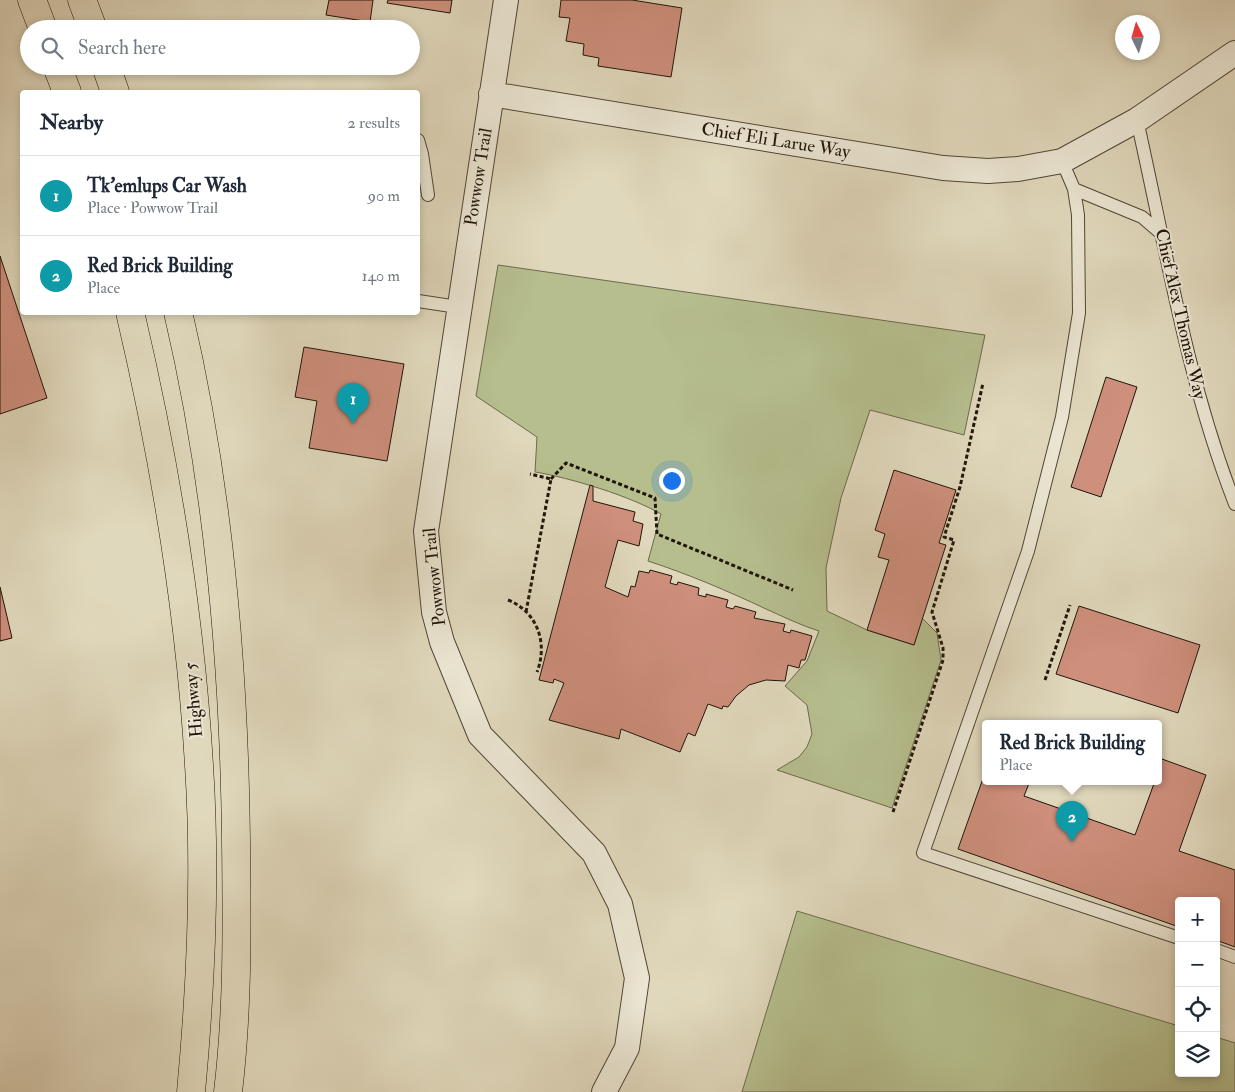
<!DOCTYPE html>
<html lang="en">
<head>
<meta charset="utf-8">
<style>
  :root { --surface:#fff; --page:#f2f2f3; --text:#1f2937; --muted:#747a83; --line:#e0e1e3; --accent:#0b8043 }
  body { margin:0; font-family:"IM FELL Double Pica",serif; background:var(--page); color:var(--text) }
  .controls { position:absolute; right:15px; bottom:15px; display:grid; overflow:hidden; border-radius:5px; box-shadow:0 2px 8px #0003 }
  .controls button { width:45px; height:45px; display:grid; place-items:center; padding:0; border:0; border-bottom:1px solid var(--line); background:var(--surface); color:var(--text); font:25px sans-serif }
  .compass { position:absolute; left:1115px; top:15px; width:45px; height:45px; border-radius:50%; background:var(--surface); box-shadow:0 2px 8px #0003; rotate:355deg }
  .you { position:absolute; left:671px; top:480px; width:18px; height:18px; margin:-12px; border:4px solid #fff; border-radius:50%; background:#1a73e8; box-shadow:0 0 0 8px #1a73e833 }
  .badge { display:grid; place-items:center; width:32px; height:32px; border-radius:50%; background:var(--accent); color:#fff; font-size:16px; font-weight:700 }
  .pin { position:absolute; translate:-50% -41px; filter:drop-shadow(0 1px 2px #0008) }
  .pin::after { content:''; position:absolute; top:26px; width:18px; height:15px; background:inherit; clip-path:polygon(0 0,100% 0,50% 100%) }
  .popup { position:absolute; left:982px; top:720px; width:180px; height:65px; box-sizing:border-box; display:grid; place-content:center; border-radius:5px; background:var(--surface); filter:drop-shadow(0 1px 4px #0005); font-size:16px; white-space:nowrap; color:var(--muted) }
  .popup b { font-size:19px; color:var(--text) }
  .popup::after { content:''; position:absolute; left:50%; top:100%; margin-left:-10px; border:10px solid transparent; border-top-color:var(--surface) }
  .list { margin:0; padding:0; list-style:none }
  h2 { display:flex; justify-content:space-between; align-items:center; height:65px; margin:0; padding:0 20px; font-size:21px }
  h2 small { font-size:16px; font-weight:400; color:var(--muted) }
  .list li { display:grid; grid-template-columns:32px 1fr auto; gap:15px; align-items:center; box-sizing:border-box; height:80px; padding:0 20px; border-top:1px solid var(--line) }
  .list b { display:block; font-size:19px; white-space:nowrap }
  .list p { margin:0; font-size:16px; white-space:nowrap; color:var(--muted) }
  .list em { font-size:16px; font-style:normal; color:var(--muted) }
  .icon { flex:none; width:28px; height:28px; fill:none; stroke:currentColor; stroke-width:2; stroke-linecap:round; stroke-linejoin:round }
  .map { position:relative; flex:none; width:1235px; height:1092px; overflow:hidden }
  .search { position:absolute; background:var(--surface); box-shadow:0 2px 8px #0003; left:20px; top:20px; width:400px; height:55px; display:flex; align-items:center; gap:12px; box-sizing:border-box; padding:0 18px; border-radius:28px; color:var(--muted); font-size:19px }
  .panel { position:absolute; background:var(--surface); box-shadow:0 2px 8px #0003; left:20px; top:90px; width:400px; height:225px; border-radius:5px }
  .map>svg:first-child { display:block }
  .green { fill:#b6be8e; stroke:#6b6a4c }
  .building { fill:#ce8f7c; stroke:#20150a }
  .lines { fill:none; stroke-linecap:round; stroke-linejoin:round }
  .service-casing { stroke:#504636; stroke-width:14 }
  .minor-casing { stroke:#504636; stroke-width:26 }
  .trunk-casing { stroke:#20150a; stroke-width:29 }
  .path { stroke:#20150a; stroke-width:3; stroke-dasharray:4 2.5; stroke-linecap:butt }
  .service { stroke:#ebe6d3; stroke-width:12 }
  .minor { stroke:#ebe6d3; stroke-width:24 }
  .trunk { stroke:#e0d8bc; stroke-width:28 }
  .labels { text-anchor:middle; stroke-width:4; stroke-linejoin:round; paint-order:stroke }
  .street-label { font-size:18px; fill:#20150a; stroke:#ebe6d3 }
</style>
</head>
<body>
<div class="map">
<svg width="1235" height="1092" viewBox="0 0 1235 1092">
  <rect width="100%" height="100%" fill="#e0d8bc"/>
  <filter id="stains"><feTurbulence type="fractalNoise" baseFrequency=".004" numOctaves="4"/><feColorMatrix values="0 0 0 0 .2 0 0 0 0 .09 0 0 0 0 .02 0 0 0 .5 -.17"/></filter>
  <radialGradient id="worn" r=".72"><stop offset=".6" stop-color="#630" stop-opacity="0"/><stop offset="1" stop-color="#630" stop-opacity=".3"/></radialGradient>
  <path class="green" d="M498,265l487,70 -21,100 -94,-25 -29,88 -15,70 1,43 40,19 47,15 8,-27 15,15 4,27 -49,148 -115,-38 22,-13 8,-10 5,-13 -5,-29 -22,-19 22,-25 12,-30c-19,-6 -35,-14 -53,-22 -38,-18 -78,-35 -118,-48l13,-47c-31,-18 -90,-36 -126,-42l2,-35 -61,-41z
    M797,911l382,115v47h37v-36l19,6v49h-493z"/>
  <path class="building" d="M329,0h44l-3,22 -44,-7z
    M388,0h64l-2,13 -63,-10z
    M561,0h71l50,8 -11,69 -73,-11 1,-8 -16,-3 1,-11 -18,-3 4,-23 -11,-1z
    M0,256l47,142 -47,16z
    M304,347l100,17 -17,97 -78,-13 8,-47 -22,-4z
    M1106,377l31,10 -36,110 -30,-10z
    M894,470l62,20 -17,53 7,2 -32,100 -47,-15 22,-70 -11,-3 7,-23 -10,-4z
    M590,485l3,1v15l42,11 -2,9 10,3 -4,22 -21,-6 -13,47 23,10 3,-11 4,1 4,-16 10,2 1,-3 22,6 -2,7 7,2 1,-3 21,6 -1,7 8,2v-3l22,6 -2,7 7,2 2,-3 21,6 -2,6 31,6 -2,7 7,2 1,-3 21,6 -7,24h-4l-2,8 -11,-3 -3,16 -19,-1 -17,5 -13,11 -8,11 -5,-1 -1,3 -14,-5 -13,32 -7,-3 -8,19 -59,-23 -2,10 -70,-19 15,-37 -10,-4 -1,4 -14,-3z
    M0,587l12,51 -12,3z
    M1079,606l121,39 -22,68 -122,-39z
    M1162,759l44,16 -27,76 56,19v77l-19,-7v-39h-37v26l-221,-78 28,-79v11h44l-6,15 111,39 20,-54h3v-10z"/>
  <g class="lines">
    <defs>
      <path id="service" d="M1137,120c29,129 50,261 98,384
        M418,140l4,14 6,41
        M1062,161l12,28 4,26 1,98 -17,104 -34,134 -105,302 256,85
        M1074,189l68,28 21,18
        M418,301l40,6
        M1216,950l19,7"/>
      <path id="minor" d="M506,0l-80,531 8,81 8,30 38,93 114,118 26,51 17,74 -10,70 -23,44
        M491,94l452,74 45,3 30,-2 44,-8 75,-41 98,-67"/>
      <path id="trunk" d="M32,0l11,29
        M82,0l11,29
        M57,66l10,26
        M106,66l9,26
        M130,312c35,149 60,300 69,453 7,107 2,220 -8,327
        M178,312c41,174 56,351 58,528 1,84 2,169 -8,252"/>
    </defs>
    <use href="#service" class="service-casing"/>
    <use href="#minor" class="minor-casing"/>
    <use href="#trunk" class="trunk-casing"/>
    <path class="path" d="M551,479l15,-16 89,35 2,36 136,56
      M508,600c30,12 40,44 29,72
      M526,612l25,-133 -21,-5
      M1045,680l25,-75
      M893,812l50,-152v-12l-11,-36 22,-72 -10,-3 16,-50 23,-104"/>
    <use href="#service" class="service"/>
    <use href="#minor" class="minor"/>
    <use href="#trunk" class="trunk"/>
  </g>
  <g class="labels">
    <g class="street-label">
      <text transform="translate(776 140) rotate(9)" y="6">Chief Eli Larue Way</text>
      <text transform="translate(478 177) rotate(-81)" y="6">Powwow Trail</text>
      <text transform="translate(1181 314) rotate(77)" y="6">Chief Alex Thomas Way</text>
      <text transform="translate(434 577) rotate(-96)" y="6">Powwow Trail</text>
      <text transform="translate(193 700) rotate(-95)" y="6">Highway 5</text>
    </g>
  </g>
  <rect width="100%" height="100%" filter="url(#stains)"/>
  <rect width="100%" height="100%" fill="url(#worn)"/>
</svg>
<div class="controls">
<button>+</button>
<button>−</button>
<button><svg class="icon" aria-label="locate" viewBox="0 0 24 24"><circle cx="12" cy="12" r="6"/><path d="M12 2v4M12 18v4M2 12h4M18 12h4"/></svg></button>
<button><svg class="icon" aria-label="layers" viewBox="0 0 24 24"><path d="M12 4l9 5-9 5-9-5zM3 14l9 5 9-5"/></svg></button>
</div>
<svg class="compass" viewBox="-18 -18 36 36"><path d="M0-13l5 13h-10z" fill="#e53935"/><path d="M0 13l5-13h-10z" fill="#747a83"/></svg>
<div class="you"></div>
<div class="pin badge" style="left:353px;top:424px;background:#0f9aa8">1</div>
<div class="pin badge" style="left:1072px;top:842px;background:#0f9aa8">2</div>
<div class="popup"><b>Red Brick Building</b>Place</div>
<div class="search"><svg class="icon" aria-label="search" viewBox="0 0 24 24"><circle cx="10" cy="10" r="6"/><path d="M15 15l6 6"/></svg>Search here</div>
<section class="panel">
<h2>Nearby<small>2 results</small></h2>
<ul class="list">
<li><span class="badge" style="background:#0f9aa8">1</span><div><b>Tk'emlups Car Wash</b><p>Place · Powwow Trail</p></div><em>90 m</em></li>
<li><span class="badge" style="background:#0f9aa8">2</span><div><b>Red Brick Building</b><p>Place</p></div><em>140 m</em></li>
</ul>
</section>
</div>
</body>
</html>
